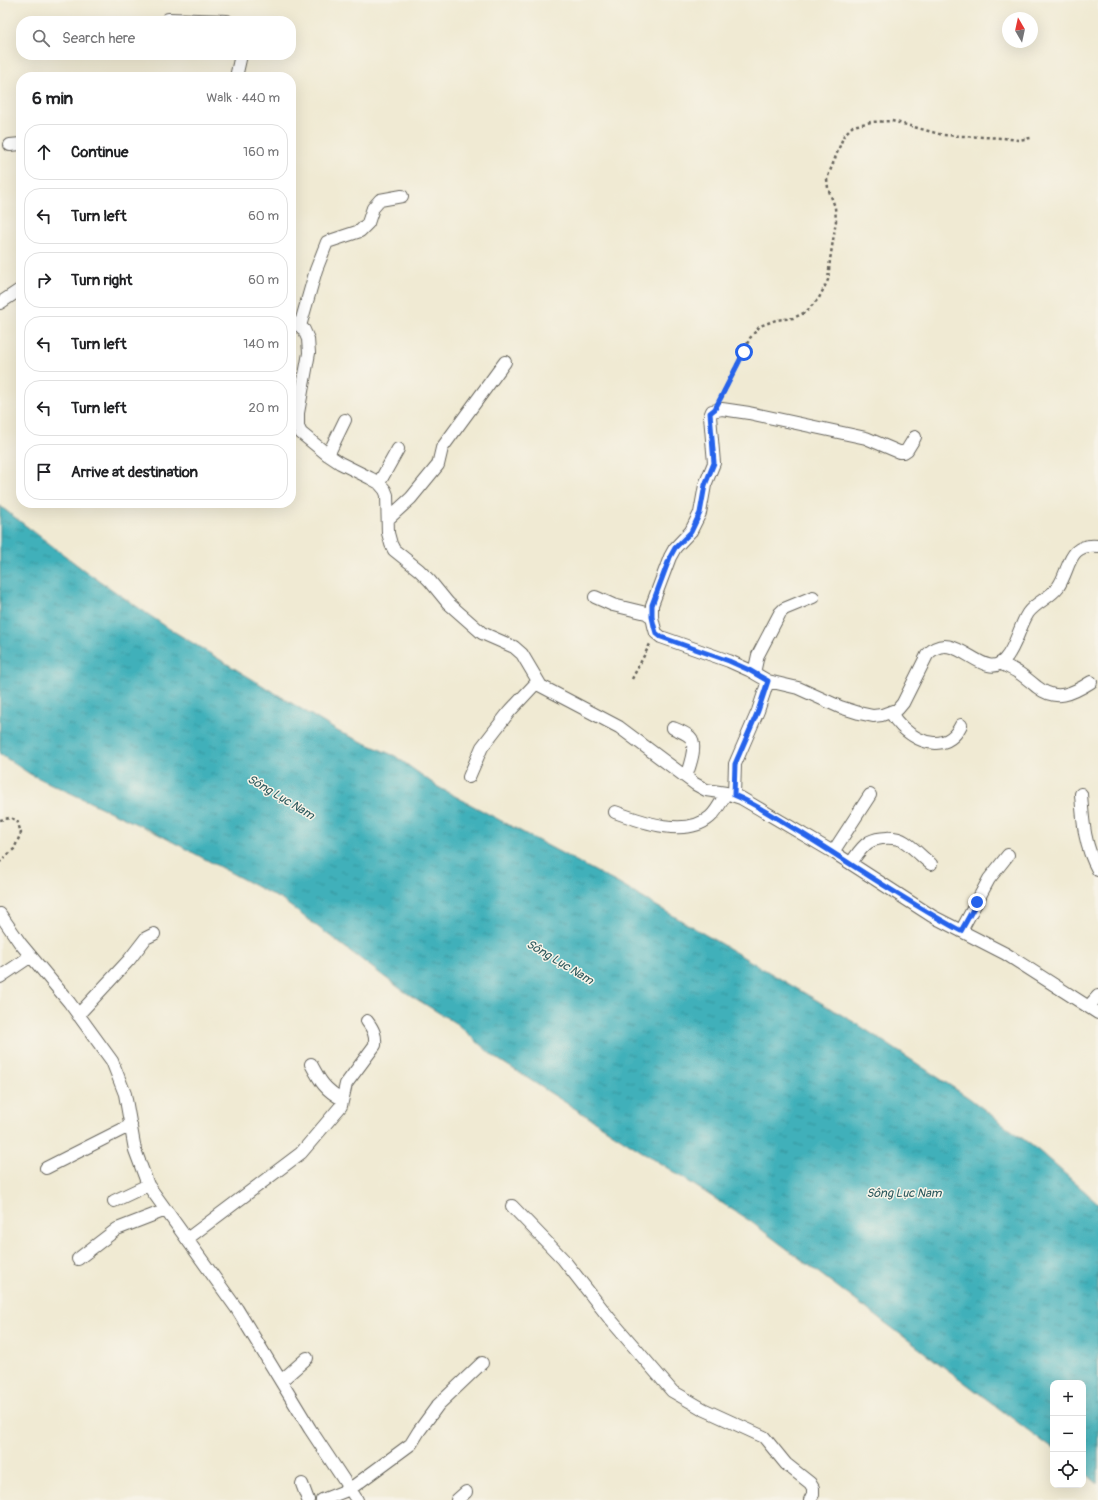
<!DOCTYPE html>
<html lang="en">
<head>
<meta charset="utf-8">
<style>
  :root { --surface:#fff; --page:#f6f6f6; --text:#202124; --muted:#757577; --line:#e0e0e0 }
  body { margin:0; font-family:Pangolin,sans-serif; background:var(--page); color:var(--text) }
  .controls { position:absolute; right:12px; bottom:12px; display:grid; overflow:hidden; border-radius:8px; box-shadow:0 4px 16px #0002 }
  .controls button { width:36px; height:36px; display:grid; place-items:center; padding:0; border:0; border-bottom:1px solid var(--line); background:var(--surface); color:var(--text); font:20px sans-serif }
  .compass { position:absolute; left:1002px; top:12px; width:36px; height:36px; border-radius:50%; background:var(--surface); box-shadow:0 4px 16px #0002; rotate:351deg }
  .stop { position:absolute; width:12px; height:12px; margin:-9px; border:3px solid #2563eb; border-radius:50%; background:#fff }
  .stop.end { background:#2563eb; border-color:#fff; box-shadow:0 1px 4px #0008 }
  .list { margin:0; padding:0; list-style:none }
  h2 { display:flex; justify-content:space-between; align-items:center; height:52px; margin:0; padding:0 16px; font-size:17px }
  h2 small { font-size:13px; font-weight:400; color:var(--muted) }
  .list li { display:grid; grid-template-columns:26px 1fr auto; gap:12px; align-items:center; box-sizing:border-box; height:56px; margin:0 8px 8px; padding:0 8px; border:1px solid var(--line); border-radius:16px }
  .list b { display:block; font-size:15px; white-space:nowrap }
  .list em { font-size:13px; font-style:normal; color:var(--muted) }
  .icon { flex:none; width:22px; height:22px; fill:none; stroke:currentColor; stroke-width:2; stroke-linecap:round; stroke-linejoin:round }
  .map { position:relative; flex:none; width:1098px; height:1500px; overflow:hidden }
  .search { position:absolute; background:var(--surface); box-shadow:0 4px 16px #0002; left:16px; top:16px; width:280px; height:44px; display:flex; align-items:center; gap:10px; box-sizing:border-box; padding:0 14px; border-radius:16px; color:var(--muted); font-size:15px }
  .panel { position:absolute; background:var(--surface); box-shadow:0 4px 16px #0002; left:16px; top:72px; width:280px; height:436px; border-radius:16px }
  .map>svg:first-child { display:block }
  .water { fill:url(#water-ripples); stroke:#2e666b }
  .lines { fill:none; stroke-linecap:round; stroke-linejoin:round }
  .minor-casing { stroke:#66645c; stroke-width:14 }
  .path { stroke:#66645c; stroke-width:2.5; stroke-dasharray:3 3; stroke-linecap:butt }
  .minor { stroke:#fff; stroke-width:12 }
  .route { stroke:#2563eb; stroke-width:5 }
  .labels { text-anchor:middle; stroke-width:3; stroke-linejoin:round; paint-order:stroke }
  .water-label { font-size:12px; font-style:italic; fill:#2a575b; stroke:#f7f3e8 }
</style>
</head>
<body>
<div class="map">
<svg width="1098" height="1500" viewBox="0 0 1098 1500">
  <defs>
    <pattern id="water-ripples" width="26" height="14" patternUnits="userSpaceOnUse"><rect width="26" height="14" fill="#40b0ba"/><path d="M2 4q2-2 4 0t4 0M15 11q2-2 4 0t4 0" fill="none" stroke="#358e96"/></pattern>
  </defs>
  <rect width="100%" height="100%" fill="#f7f3e8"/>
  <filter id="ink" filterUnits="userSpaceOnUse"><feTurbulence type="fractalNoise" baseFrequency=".025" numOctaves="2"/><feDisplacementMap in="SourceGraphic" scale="8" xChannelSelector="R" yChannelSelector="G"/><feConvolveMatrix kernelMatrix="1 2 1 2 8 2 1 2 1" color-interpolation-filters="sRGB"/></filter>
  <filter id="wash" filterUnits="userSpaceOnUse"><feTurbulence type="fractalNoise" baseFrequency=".012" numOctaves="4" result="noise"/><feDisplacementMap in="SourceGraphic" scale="16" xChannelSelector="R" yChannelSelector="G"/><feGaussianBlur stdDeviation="0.9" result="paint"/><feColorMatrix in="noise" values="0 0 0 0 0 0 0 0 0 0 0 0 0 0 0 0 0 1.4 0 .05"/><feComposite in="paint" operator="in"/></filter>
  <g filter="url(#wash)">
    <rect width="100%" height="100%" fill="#f0ead3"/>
    <path class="water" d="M0,506l85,65 83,57 171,104 56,24 43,31 181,97 238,140 112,74 70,53 59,52v281l-15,-13v-88h-30v66l-303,-228 -257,-165 -36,-32 -55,-34 -120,-90 -124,-66 -128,-60 -30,-20z"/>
  </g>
  <g filter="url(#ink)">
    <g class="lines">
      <defs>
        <path id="minor" d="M168,19l59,2
          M236,77l5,-22
          M10,145l11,-1
          M0,303l21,-14
          M291,322l9,4 4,4 4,9 1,14 -11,60v14l3,6 27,22 12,8 30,15 9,5 6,7 2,5 1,38 3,11 3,6 25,20 11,11 18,22 34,30 32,14 8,7 19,32 78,41 76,57 11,6 20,3 15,5 92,54 99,64 74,38 92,59
          M300,326l16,-56 11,-28 33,-11 8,-8 5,-15 7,-8 22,-4
          M915,437l-8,13 -3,2h-5l-33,-14 -117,-25 -27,-4 -10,2 -2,5 4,47 -9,22 -5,28 -9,18 -16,17 -5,9 -18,48v12l2,9 2,7 5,4 68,24 20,9 19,11 30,7 42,19 19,6 14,3 9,-1 16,-6 5,-6 24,-48c27,-31 57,30 78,4 11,-12 14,-32 23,-46 8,-11 22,-15 30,-26 13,-19 9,-44 40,-41
          M328,455l17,-35
          M379,483l19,-34
          M388,519l23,-21 27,-33 4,-17 63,-86
          M595,597l18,8 33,8 6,4
          M1000,663c6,3 13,6 19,10 6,4 12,9 18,14 19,15 35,7 54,-5
          M754,673l4,-18 22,-42 4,-4 29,-12
          M891,713c3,5 7,10 11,14 19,18 46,25 59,-2
          M673,728c5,2 13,5 17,9 8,8 -1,30 -4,40
          M469,777l13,-30 27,-35 29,-31
          M1081,794c2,28 3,51 17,76
          M734,795l1,-31 23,-53 10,-30
          M615,812c27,10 71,26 95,5 7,-6 11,-15 16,-24
          M833,852l37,-57
          M851,863c5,-7 10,-16 18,-21 9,-5 27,-6 36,0 9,6 17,15 26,22
          M0,914l20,29 49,59 43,59 13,33 10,56 13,35 89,124 73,120 47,71
          M961,931l28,-52 19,-24
          M0,977l31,-21
          M1089,1006l9,-10
          M78,1015l51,-55 17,-22 8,-4
          M311,1064c9,17 14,26 31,35
          M46,1168l85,-43
          M114,1201l34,-16
          M512,1206l51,53 47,60 62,72 31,18 61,28 22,27 24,19 3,5v6l-3,6
          M187,1239l114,-86 40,-47 5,-22 29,-39c1,-10 -2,-16 -8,-24
          M78,1259l39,-30 49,-19
          M281,1381l26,-23
          M302,1484l6,16
          M322,1500l28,-11 61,-45 8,-13 19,-26 44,-42
          M457,1500l9,-8"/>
      </defs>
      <use href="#minor" class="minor-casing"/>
      <path class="path" d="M721,398l29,-60 10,-12 16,-6 17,-2 13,-6 13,-14 9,-18 2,-20 6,-39 -1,-14 -7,-19 -1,-9 17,-44 9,-9 18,-4 21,-1 51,14 60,3 15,2 13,-2
        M632,679l19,-37
        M0,820l9,-2 8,2 4,13 -7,16 -14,13"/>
      <use href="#minor" class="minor"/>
    </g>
  </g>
  <g class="lines" filter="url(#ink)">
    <path class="route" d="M744,352l-29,57 -5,4 4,50 -9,22 -5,28 -9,19 -16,16 -5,9 -18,48v12l2,9 2,7 5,4 68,24 20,9 19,11 -10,30 -23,53 -1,31c22,9 43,24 64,36 54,33 107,70 163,100l16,-29"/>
  </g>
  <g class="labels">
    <g class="water-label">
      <text transform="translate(281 797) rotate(31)" y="4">Sông Lục Nam</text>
      <text transform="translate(560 962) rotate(31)" y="4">Sông Lục Nam</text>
      <text x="904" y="1197">Sông Lục Nam</text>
    </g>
  </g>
</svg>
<div class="controls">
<button>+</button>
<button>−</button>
<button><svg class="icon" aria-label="locate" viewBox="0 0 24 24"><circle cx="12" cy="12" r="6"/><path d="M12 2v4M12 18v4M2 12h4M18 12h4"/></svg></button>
</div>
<svg class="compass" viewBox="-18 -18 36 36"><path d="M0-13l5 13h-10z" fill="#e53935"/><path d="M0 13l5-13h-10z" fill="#757577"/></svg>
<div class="stop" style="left:744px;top:352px"></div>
<div class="stop end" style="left:977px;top:902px"></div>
<div class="search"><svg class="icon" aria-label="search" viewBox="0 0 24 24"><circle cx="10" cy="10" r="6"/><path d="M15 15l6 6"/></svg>Search here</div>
<section class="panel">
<h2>6 min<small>Walk · 440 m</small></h2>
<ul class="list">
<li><svg class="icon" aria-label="ahead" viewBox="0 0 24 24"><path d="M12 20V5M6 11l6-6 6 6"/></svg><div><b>Continue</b></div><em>160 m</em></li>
<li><svg class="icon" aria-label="left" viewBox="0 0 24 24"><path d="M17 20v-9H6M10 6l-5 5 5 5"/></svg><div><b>Turn left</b></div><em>60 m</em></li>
<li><svg class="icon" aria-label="right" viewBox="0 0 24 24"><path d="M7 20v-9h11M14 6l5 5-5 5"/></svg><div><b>Turn right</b></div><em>60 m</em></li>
<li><svg class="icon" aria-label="left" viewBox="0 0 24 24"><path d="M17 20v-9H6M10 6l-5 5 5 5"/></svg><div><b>Turn left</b></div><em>140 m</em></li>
<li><svg class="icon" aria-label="left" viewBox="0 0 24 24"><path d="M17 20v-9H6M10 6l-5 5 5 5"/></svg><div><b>Turn left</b></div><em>20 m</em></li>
<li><svg class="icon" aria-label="arrive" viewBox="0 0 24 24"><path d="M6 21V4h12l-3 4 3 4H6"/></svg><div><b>Arrive at destination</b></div></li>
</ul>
</section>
</div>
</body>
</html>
